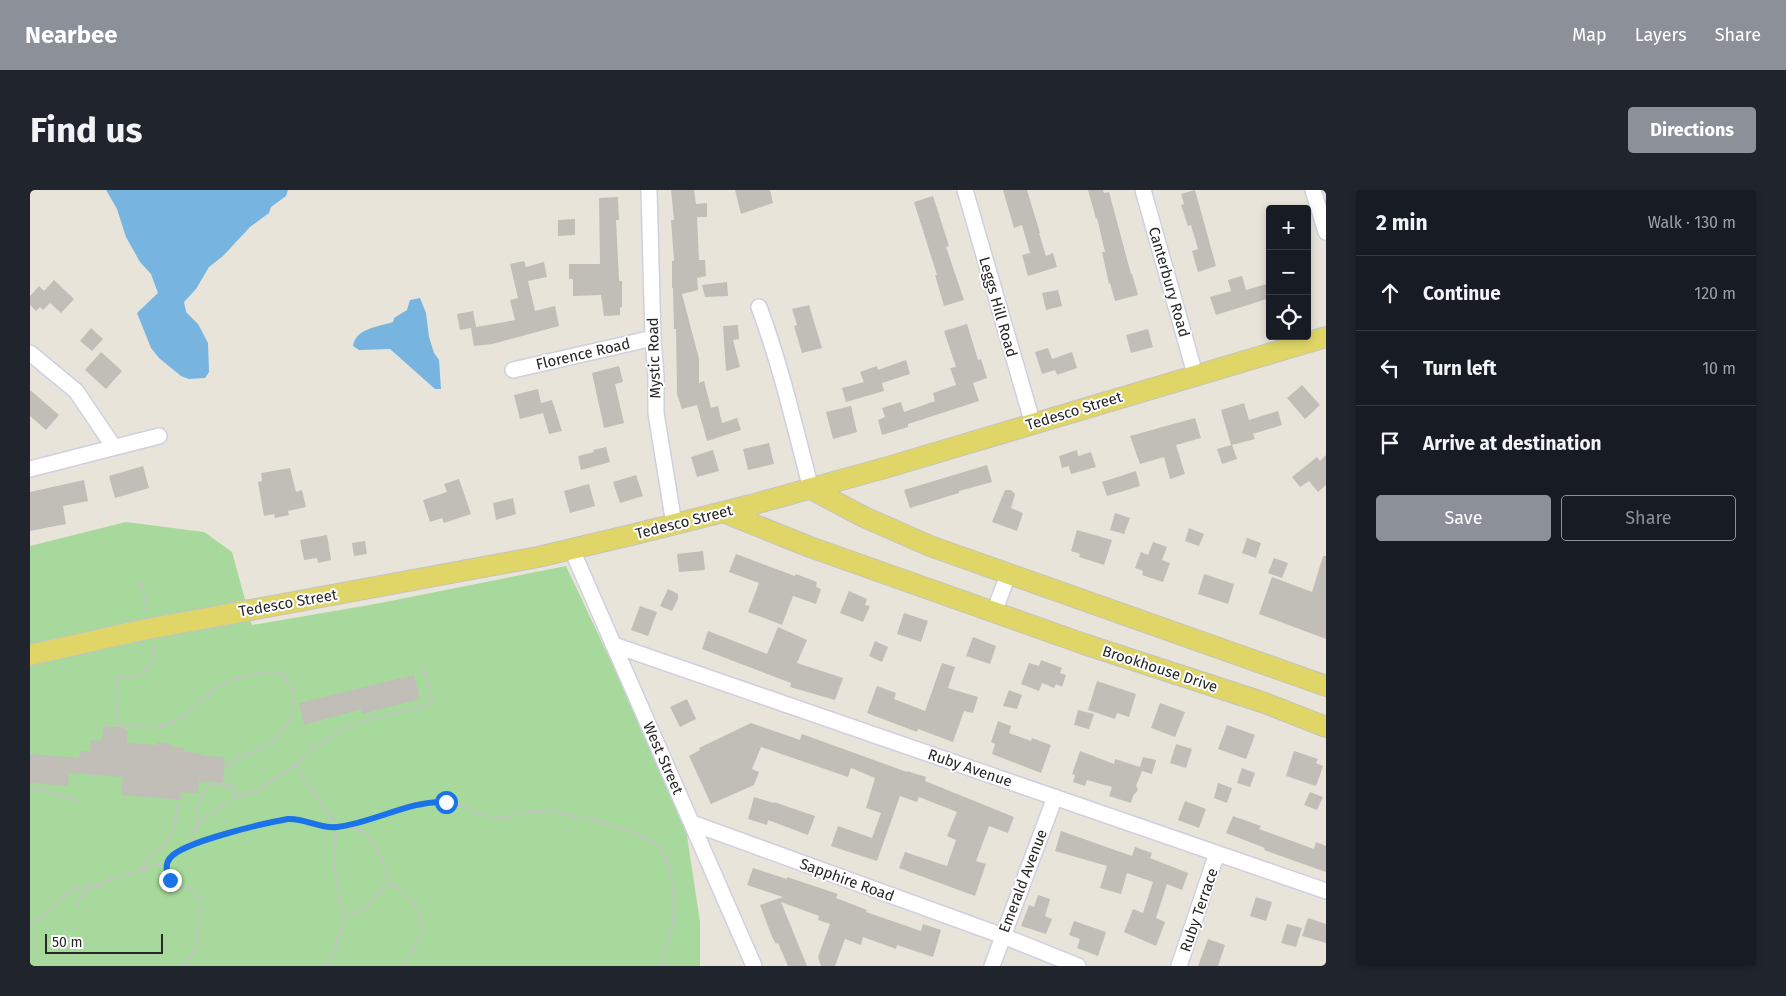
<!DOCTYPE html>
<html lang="en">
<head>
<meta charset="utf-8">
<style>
  :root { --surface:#171b24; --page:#20242c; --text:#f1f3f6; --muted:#9ea1a6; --line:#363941; --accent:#8c9099 }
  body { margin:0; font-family:"Fira Sans",sans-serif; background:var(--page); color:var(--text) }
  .controls { position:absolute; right:15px; top:15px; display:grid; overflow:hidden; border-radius:5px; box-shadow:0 2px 8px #0003 }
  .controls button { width:45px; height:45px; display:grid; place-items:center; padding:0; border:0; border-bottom:1px solid var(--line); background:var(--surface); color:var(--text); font:25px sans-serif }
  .scale { position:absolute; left:15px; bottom:12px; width:118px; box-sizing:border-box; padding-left:5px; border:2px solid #272727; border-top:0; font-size:14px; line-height:18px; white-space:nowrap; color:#272727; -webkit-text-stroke:4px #fff; paint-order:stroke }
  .stop { position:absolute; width:15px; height:15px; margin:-11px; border:4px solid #1a73e8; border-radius:50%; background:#fff }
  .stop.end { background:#1a73e8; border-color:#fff; box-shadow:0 1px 5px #0008 }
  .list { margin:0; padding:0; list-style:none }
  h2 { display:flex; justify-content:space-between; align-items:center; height:65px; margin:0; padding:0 20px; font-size:21px }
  h2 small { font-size:16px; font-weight:400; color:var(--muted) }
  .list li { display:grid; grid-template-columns:32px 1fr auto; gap:15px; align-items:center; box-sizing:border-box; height:75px; padding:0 20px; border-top:1px solid var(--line) }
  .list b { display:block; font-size:19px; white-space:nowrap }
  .list em { font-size:16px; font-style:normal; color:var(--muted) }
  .actions { display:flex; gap:10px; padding:15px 20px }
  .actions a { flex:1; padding:11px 0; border:1px solid var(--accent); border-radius:5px; text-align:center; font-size:18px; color:var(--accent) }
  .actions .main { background:var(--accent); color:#fff }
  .icon { flex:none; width:28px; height:28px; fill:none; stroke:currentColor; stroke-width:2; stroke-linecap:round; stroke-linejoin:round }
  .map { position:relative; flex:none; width:1296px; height:776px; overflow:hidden; border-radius:5px }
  header { display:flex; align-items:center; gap:30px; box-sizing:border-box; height:70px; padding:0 25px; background:var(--accent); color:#fff }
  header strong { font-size:24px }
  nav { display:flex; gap:28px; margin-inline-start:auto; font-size:18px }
  .intro { display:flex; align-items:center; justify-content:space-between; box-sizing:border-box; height:120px; padding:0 30px }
  h1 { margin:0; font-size:35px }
  .button { padding:12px 22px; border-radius:5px; background:var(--accent); color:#fff; font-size:18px; font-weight:700 }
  main { display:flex; gap:30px; padding:0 30px }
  aside { flex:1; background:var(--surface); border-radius:5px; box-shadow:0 2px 8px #0003 }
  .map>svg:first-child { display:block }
  .green { fill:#a7d99c }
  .water { fill:#77b4e0 }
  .building { fill:#c0beb7 }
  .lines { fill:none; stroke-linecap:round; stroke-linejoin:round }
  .minor-casing { stroke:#cfd0df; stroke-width:18 }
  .major-casing { stroke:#c3c3c3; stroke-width:22 }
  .path { stroke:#c3c3c3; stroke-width:3; stroke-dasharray:4 2.5; stroke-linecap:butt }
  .minor { stroke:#fff; stroke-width:15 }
  .major { stroke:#e0d667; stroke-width:20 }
  .route { stroke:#1a73e8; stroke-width:6 }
  .labels { text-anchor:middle; stroke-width:4; stroke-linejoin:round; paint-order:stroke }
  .street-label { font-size:15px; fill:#272727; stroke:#fff }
</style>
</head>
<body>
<header>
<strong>Nearbee</strong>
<nav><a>Map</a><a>Layers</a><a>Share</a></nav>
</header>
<div class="intro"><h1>Find us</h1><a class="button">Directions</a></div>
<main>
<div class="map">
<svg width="1296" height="776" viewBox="0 0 1296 776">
  <rect width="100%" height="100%" fill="#e8e4da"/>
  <path class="green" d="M96,332l78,10 28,20 20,73 123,-21 191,-38 118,250 16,106v44h-670v-420z"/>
  <path class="water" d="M76,0h182l-2,6 -15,11 -2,6 -19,14 -27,29 -14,11 -13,22 -12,13 2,10 12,12 10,19 1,29 -4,6 -16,1 -8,-3 -22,-18 -8,-10 -14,-35 21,-20 -7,-19 -11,-12 -14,-25 -9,-28z
    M390,108l6,15 3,24 5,16 5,7 2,29h-6l-45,-40 -31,1 -6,-4c3,-18 25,-19 40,-24l1,-4 13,-8 3,-10z"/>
  <path class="building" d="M641,0h23l2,14 11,-1v14h-10l2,43h6l1,16 -9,2 1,12 -16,4 17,65v24l5,-2 7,27 7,-2 4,17 15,-5 4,12 -34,11 -10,-36 -15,4 -5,-15 -1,-65h-2l-1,-41h-1v-27h2l-3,-41h3z
    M705,0h35l3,13 -32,11z
    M973,0h24l13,43h-1l7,23 7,-3 4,14 -29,9 -6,-21 8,-2 -8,-28 -8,3z
    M1058,0h15l1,3 5,-1 22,82h1l6,21 -23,6 -5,-18 -1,1 -7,-32h3l-8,-34 -1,1z
    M1165,0l21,76 -18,6 -6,-21 6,-2 -7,-24 -3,1 -7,-21 3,-1 -3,-10z
    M903,6l16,50 -3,1 18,53 -20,6 -9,-31h2l-23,-73z
    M588,7l1,23h-3l3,61h3v26l-2,1v7l-16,1 -3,-21 -28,1v-17h-4v-15h31l-1,-66z
    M545,29v16l-17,1v-16z
    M494,71l2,6 18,-5 3,15 -19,4 7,30 20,-5 4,20 -67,18 -18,2 -3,-18 44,-8 -5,-20 8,-2 -8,-34z
    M1212,86l4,14 24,-7v15l-54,17 -6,-18 21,-6 -3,-11z
    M24,90l20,19 -13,14 -11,-10 -7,7 -3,-3 -4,4 -6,-6v-9l9,-10 5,5z
    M697,92l1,14 -23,1 -3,-12z
    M1028,100l4,16 -16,4 -4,-17z
    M779,115l13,43 -20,5 -8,-27 3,-1 -5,-16z
    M443,121l3,16 -16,3 -3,-16z
    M937,134l11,36 3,-1 6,19 -14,5 6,18 -71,23v3l-26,8 -4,-15 7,-3 -3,-9 19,-6 3,10 31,-11 -2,-8 23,-8 -6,-17 6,-1 -12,-36z
    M708,135l1,14 -6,1 7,27 -14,4 -3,-45z
    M61,138l12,11 -11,12 -12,-10z
    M1118,139l5,18 -22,6 -5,-18z
    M1018,158l4,11 20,-7 5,16 -20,7 -2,-5 -13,4 -7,-22z
    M71,162l21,19 -16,18 -21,-19z
    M876,170l4,14 -28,9 2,8 -38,11 -4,-14 22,-6 -4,-10 17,-6 1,4z
    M589,176l4,16 -8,2 9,39 -20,5 -12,-55z
    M1272,195l18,20 -15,14 -18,-21z
    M508,199l3,14 11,-3 10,31 -13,3 -6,-21 -23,6 -6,-24z
    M0,200l29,25 -13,15 -16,-14z
    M1214,213l5,17 29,-9 4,14 -29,9 2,5 -23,6 5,14 -15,5 -5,-15 14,-4 -10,-35z
    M821,216l6,26 -24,7 -7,-27z
    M1165,228l6,20 -25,7 9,29 -15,5 -6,-22 -24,7 -10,-28z
    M739,253l5,21 -26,6 -5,-21z
    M576,257l4,15 -29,8 -3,-14 16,-4 -1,-2z
    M683,260l6,21 -22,6 -6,-20z
    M1047,260l1,6 13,-4 5,15 -25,7 -2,-8 -7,2 -3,-12z
    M1296,265v30l-8,7 -9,-11 -9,6 -8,-10 25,-20 3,4z
    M957,275l5,17 -33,9v2l-49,15 -6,-18z
    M113,276l6,22 -34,10 -6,-22z
    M260,278l6,24 6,-2 4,17 -18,4 1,4 -14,3 -1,-4 -10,2 -6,-34 4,-1 -1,-8z
    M1106,281l4,15 -33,10 -5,-14z
    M606,285l7,21 -23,7 -7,-21z
    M429,289l12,35 -27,9 -2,-5 -12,4 -7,-22 24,-8 -3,-8z
    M54,290l4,21 -25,5 3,18 -36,7v-39z
    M559,294l6,22 -25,7 -6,-22z
    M975,300h6l4,4 -4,14 12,5 -6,18 -25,-9z
    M483,308l3,16 -20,6 -3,-17z
    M1085,323l15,5 -6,16 -14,-4z
    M1159,338l15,6 -5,12 -14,-5z
    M1047,340l35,10 -8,25 -25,-8 1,-3 -9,-3z
    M297,345l4,25 -13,3 -1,-5 -13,2 -4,-20z
    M1217,348l14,5 -5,15 -14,-5z
    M335,351l2,13 -13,2 -2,-13z
    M1123,352l14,5 -5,13 8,3 -7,19 -21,-7 1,-4 -8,-3 6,-16 7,3z
    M673,361l2,19 -26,2 -2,-18z
    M706,364l59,22 1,-2 21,8 -1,5 5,2 -5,15 -23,-8 -11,29 -34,-13 11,-29 -30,-11z
    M1293,366h3v83l-67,-25 13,-37 40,15z
    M1244,368l14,5 -6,15 -14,-5z
    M1174,384l30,10 -6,20 -30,-10z
    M638,399l10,5v5l-6,12 -12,-5z
    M819,401l18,8 -2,6 5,1 -7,16 -23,-9z
    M610,416l17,6 -9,24 -17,-6z
    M874,423l24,8 -7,21 -24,-8z
    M748,437l29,13 -10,23 46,15 -8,22 -45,-13 1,-4 -89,-34 6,-18 59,23z
    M943,447l23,9 -6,18 -24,-8z
    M845,451l13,6 -6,15 -13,-6z
    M1011,470l21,8 -2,5 6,2 -4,12 -6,-3 -2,4 -12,-5 -3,8 -18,-7 8,-21 10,3z
    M912,473l13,4 -7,21 30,9 -5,16 -9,-2 -11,31 -35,-13 -1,3 -50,-19 10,-27 19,7 -2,6 31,12z
    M384,485l6,24 -58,15 -1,-5 -57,16 -5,-22z
    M1067,491l39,13 -7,23 -12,-4 -2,6 -27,-9z
    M979,500l13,5 -5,14 -14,-3z
    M657,509l9,20 -16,8 -10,-20z
    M1130,513l25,9 -10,25 -24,-9z
    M1048,520l16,4 -5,15 -15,-4z
    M968,531l13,5 -2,7 22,8 1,-3 19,7 -10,28 -49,-19 3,-10 -4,-2z
    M721,533l49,17 2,-6 105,38v-1l19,6 -1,4 89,36 -6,16 -19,-7 -13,35 10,3 -11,32 -76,-28 6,-16 42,14 9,-26 -9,-4 10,-24 -38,-15 -2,5 -17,-6 -23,65 -46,-15 7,-20 34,12 9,-25 -15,-5 9,-30 -24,-10 -3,9 -87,-30 -9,22 7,3 -5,13 -43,19 -22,-48 11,-6 -1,-2z
    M1197,535l28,10 -9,24 -28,-10z
    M73,536l22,2v2h3l-1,13 30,2 1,-3 14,2v3l12,1 -1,4 18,1v3l24,1 -2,26 -24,-2 -1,12 -17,-1v8l-60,-5 2,-18 -54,-4 -1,13 -38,-3v-29l49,4 1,-7 10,1 1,-12 11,1z
    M1146,554l16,5 -6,19 -16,-5z
    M1050,561l34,13 1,-5 25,8 3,-10 13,3 -4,14 -10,-3 -6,15 2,4 -5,6 -2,7 -22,-7 3,-9 -25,-7 -2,6 -12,-4 2,-7 -3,-1z
    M1264,561l24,8 -2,4 7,3 -7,20 -30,-10z
    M1212,578l13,5 -5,14 -13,-4z
    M1188,593l14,5 -5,15 -13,-5z
    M1280,602l13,5 -6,13 -13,-5z
    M724,607l20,6v-1l41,14 -7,19 -40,-15 -1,5 -19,-6z
    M1155,611l21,8 -7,19 -21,-8z
    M1203,626l28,10 -2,3 55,20 2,-7 10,4v26l-62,-22 1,-2 -39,-15z
    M1031,641l71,25 3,-9 17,6 -2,5 38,15 -6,17 -15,-6 -11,34 9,4 -9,24 -32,-14 9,-23 10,4 10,-31 -26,-9 -6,21 -21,-6 7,-22 -52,-15z
    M723,678l34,11v-2l51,17 -2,4 31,12 -1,2 55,19 2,-7 18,6 -8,27 -36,-12 -1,4 -33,-12 -2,8 -16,-6 -10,27h-14l-3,-9 12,-33 -12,-4 1,-4 -38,-14 26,64h-19l-10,-23 -2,1 -4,-7 -12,-32 23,-8 -36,-12z
    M1008,705l12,4 -5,17 7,3 -6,15 -25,-8 8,-21 5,2z
    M1226,707l16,5 -6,19 -16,-5z
    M1278,728l18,6v19l-24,-7z
    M1044,731l32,11 -8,24 -21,-8 3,-9 -11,-4z
    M1257,734l15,4 -6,19 -15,-4z
    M1178,749l17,6 -7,21h-20z"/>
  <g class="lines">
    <defs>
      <path id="minor" d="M619,0l4,148 3,38v37l18,111
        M935,0l68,234
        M1113,0l52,184
        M1283,0l13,42
        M729,117c22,59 36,121 52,182
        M0,163l46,38 38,56
        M483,180l140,-32
        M0,279l129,-33
        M542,360l182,416
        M964,422l14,-37
        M584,455l712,246
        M662,633l311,113 75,30
        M962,776l63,-169
        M1149,776l38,-113"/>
      <path id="major" d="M781,299l53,28 66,29 396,140
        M693,322l87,35 274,97 181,59 61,24
        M0,465l112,-25 396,-73 93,-22 120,-30 137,-38 438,-130"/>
    </defs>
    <use href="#minor" class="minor-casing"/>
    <use href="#major" class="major-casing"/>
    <path class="path" d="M111,391l6,29h-2
      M123,456c5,24 -15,34 -36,30l-1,49c17,1 37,4 54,-2 18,-7 29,-20 43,-33 14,-11 48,-19 66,-18 11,7 16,18 15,30 -4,26 -18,42 -42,50 -7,3 -15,5 -22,9l-2,24
      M265,575c16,-14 32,-28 51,-37 28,-12 58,-16 87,-25l-10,-41
      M0,599l16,1 32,11
      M315,636l85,-24c16,-2 30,2 44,9 8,3 17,7 26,7 12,0 25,-7 37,-7 17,-1 50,8 68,12 14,4 45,13 55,25 13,17 16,54 13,74 -2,15 -10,29 -12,44
      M166,637l1,-20 13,-23 22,2 5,10
      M159,655l7,-17 8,-10 33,-22 19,-5 39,-26 36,53 5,9c36,-5 45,28 53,56 10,5 17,11 24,20 19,21 2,43 -10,63
      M138,670l-1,12 3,8 26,13 5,9 -5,46 -12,18
      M113,679c3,-12 12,-15 20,-24 12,-11 13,-28 15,-44
      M47,713l9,-12 20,-10 60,-19 8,-9 15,-8 23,-6 76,-20h12l23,8h13l-2,38 6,35 5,17
      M0,734l10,-6 31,-28 21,-4
      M296,776l8,-14 11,-35 19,-8 25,-26"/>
    <use href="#minor" class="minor"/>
    <use href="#major" class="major"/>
  </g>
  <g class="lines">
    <path class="route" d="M140,690c-4,-7 -5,-16 0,-22 12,-16 95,-35 118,-39 17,-1 32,10 49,8 36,-4 73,-27 109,-25"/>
  </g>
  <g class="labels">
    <g class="street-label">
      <text transform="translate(1139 92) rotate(74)" y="5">Canterbury Road</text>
      <text transform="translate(968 117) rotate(74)" y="5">Leggs Hill Road</text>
      <text transform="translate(553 164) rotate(-13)" y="5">Florence Road</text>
      <text transform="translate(624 168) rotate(-92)" y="5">Mystic Road</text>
      <text transform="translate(1044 221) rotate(-17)" y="5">Tedesco Street</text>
      <text transform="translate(654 332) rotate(-14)" y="5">Tedesco Street</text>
      <text transform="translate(258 413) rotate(-10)" y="5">Tedesco Street</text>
      <text transform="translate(1130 479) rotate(18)" y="5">Brookhouse Drive</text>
      <text transform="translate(633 568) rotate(66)" y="5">West Street</text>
      <text transform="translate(940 578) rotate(19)" y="5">Ruby Avenue</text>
      <text transform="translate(817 690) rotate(20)" y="5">Sapphire Road</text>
      <text transform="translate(993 691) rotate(-69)" y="5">Emerald Avenue</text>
      <text transform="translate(1169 720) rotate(-71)" y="5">Ruby Terrace</text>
    </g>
  </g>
</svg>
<div class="controls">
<button>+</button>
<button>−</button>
<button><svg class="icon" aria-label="locate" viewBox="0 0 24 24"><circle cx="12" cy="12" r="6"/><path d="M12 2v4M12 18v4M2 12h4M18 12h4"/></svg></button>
</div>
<div class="scale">50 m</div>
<div class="stop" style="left:416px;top:612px"></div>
<div class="stop end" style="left:140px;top:690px"></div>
</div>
<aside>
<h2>2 min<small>Walk · 130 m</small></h2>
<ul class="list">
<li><svg class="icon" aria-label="ahead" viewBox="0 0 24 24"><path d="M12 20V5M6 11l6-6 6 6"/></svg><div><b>Continue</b></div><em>120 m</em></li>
<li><svg class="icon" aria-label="left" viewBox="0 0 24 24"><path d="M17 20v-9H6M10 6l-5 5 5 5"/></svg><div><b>Turn left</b></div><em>10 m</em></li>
<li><svg class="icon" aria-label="arrive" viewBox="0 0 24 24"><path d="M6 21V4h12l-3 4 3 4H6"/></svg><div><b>Arrive at destination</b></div></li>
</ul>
<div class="actions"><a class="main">Save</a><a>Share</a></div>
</aside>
</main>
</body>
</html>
